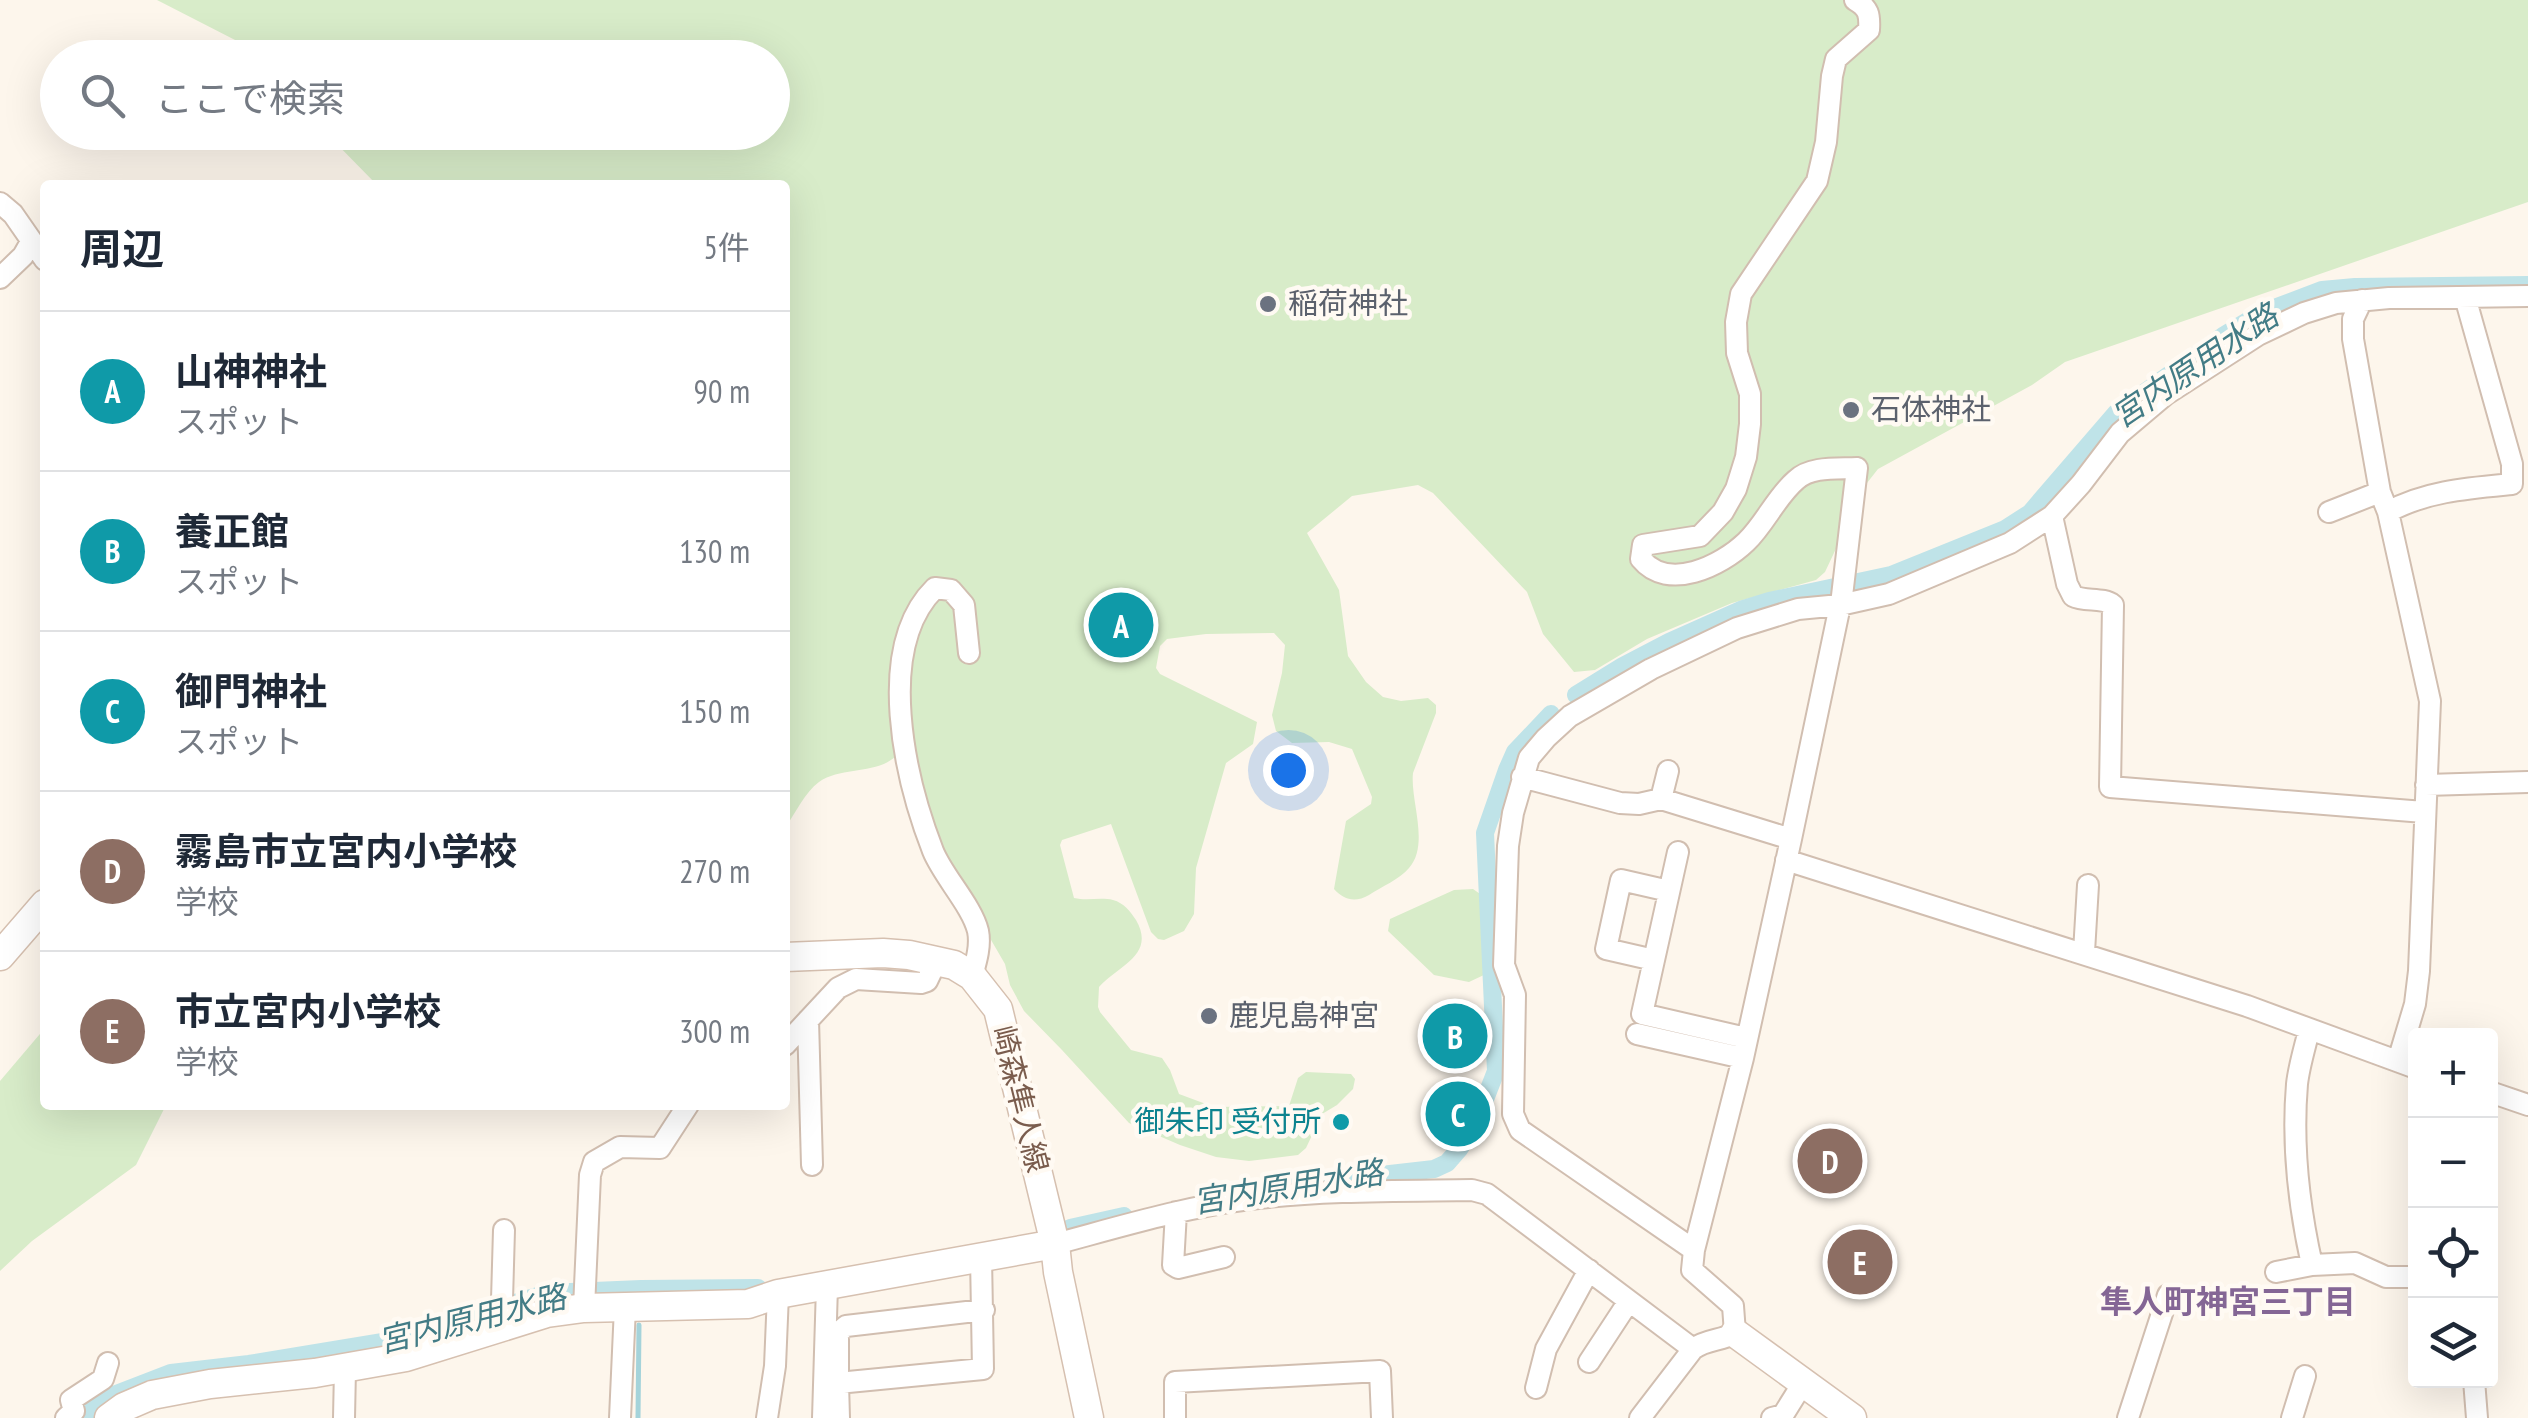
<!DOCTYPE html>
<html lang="ja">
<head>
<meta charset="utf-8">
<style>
  :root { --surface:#fff; --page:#f2f2f3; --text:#1f2937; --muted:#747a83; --line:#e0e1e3; --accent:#db2777 }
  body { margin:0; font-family:"PT Sans Narrow","Noto Sans JP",sans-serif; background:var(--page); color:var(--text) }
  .controls { position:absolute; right:30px; bottom:30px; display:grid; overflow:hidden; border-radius:10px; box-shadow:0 10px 40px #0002 }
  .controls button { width:90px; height:90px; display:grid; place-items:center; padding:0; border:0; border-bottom:2px solid var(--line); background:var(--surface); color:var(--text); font:50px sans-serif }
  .you { position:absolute; left:1288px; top:770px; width:35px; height:35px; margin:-25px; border:8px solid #fff; border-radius:50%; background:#1a73e8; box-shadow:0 0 0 15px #1a73e833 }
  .badge { display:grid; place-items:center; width:65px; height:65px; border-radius:50%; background:var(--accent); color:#fff; font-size:32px; font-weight:700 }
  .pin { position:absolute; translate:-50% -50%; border:5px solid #fff; box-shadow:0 2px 10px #0006 }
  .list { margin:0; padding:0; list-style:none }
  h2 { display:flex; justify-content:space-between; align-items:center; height:130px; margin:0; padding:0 40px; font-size:42px }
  h2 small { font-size:32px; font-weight:400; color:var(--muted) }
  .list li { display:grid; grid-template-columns:65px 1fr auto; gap:30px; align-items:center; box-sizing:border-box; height:160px; padding:0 40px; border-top:2px solid var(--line) }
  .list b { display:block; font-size:38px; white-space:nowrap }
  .list p { margin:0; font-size:32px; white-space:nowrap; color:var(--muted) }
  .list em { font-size:32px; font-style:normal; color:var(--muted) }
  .icon { flex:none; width:55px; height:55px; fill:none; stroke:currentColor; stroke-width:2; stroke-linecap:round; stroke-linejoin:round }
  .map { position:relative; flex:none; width:2528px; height:1418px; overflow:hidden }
  .search { position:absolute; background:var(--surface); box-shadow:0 10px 40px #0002; left:40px; top:40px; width:750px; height:110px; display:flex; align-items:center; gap:25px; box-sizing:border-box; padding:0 35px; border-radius:55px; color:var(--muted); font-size:38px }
  .panel { position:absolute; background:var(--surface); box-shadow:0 10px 40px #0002; left:40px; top:180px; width:750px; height:930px; border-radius:10px }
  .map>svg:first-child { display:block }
  .green { fill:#d8ecc9 }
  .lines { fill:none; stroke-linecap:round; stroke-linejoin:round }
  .stream { stroke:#a5d3da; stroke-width:5 }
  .canal { stroke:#bfe3e8; stroke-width:18 }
  .street-casing { stroke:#d1beb0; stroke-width:24 }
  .secondary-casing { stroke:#d6c0b0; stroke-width:31 }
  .street { stroke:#fff; stroke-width:20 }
  .secondary { stroke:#fff; stroke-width:28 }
  .worship-dot { fill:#6b7280; stroke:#fffaf3; stroke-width:4 }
  .culture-dot { fill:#0f9aa8; stroke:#fffaf3; stroke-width:4 }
  .labels { text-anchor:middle; stroke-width:9; stroke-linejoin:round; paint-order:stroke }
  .worship-label { font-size:30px; fill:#5b616d; stroke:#fffaf3; text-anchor:start }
  .street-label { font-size:30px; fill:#7a5c4d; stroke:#fffaf3 }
  .culture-label { font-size:30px; fill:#0d838f; stroke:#fffaf3; text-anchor:end }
  .water-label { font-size:32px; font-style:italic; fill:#437c86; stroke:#fffaf3 }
  .neighbourhood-label { font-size:32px; font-weight:bold; fill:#846695; stroke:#fffaf3 }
</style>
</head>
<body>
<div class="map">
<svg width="2528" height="1418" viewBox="0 0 2528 1418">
  <rect width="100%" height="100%" fill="#fdf6ec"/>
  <path class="green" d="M157,0h2371v202l-463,160 -33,23 -154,84 -11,14 -42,89 -9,8 -84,23 -85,36 -52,31 -21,2 -31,-38 -16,-42 -94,-99 -15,-8 -66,11 -45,37 32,57 9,66 18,26 17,15 18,4 27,-3 8,7v8l-23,60c-3,28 17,71 -4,95 -9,11 -28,19 -40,27 -14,8 -25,5 -35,-6l12,-68 25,-17 1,-7 -20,-48 -23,-7 -37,1 -16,-12 -4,-16 10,-42 3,-28 -11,-12 -68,1 -39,5 -7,7 -4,22 4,6 97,48 -4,22 -27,19 -30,105 -2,46 -10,17 -20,9 -6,-1 -7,-7 -40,-108 -49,16 -2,5 14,53c13,3 27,-1 39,2 11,3 17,11 23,20 20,35 -17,45 -37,67l-1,20 2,5 31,38 31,8 8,12 9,24 35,13 75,-1 9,-28 8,-6 45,2 4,5 -2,10 -16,16 -15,9 -16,34 -8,7 -49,6 -33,-4 -36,-12 -51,-22 -67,-73 -38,-39 -14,-26 -5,-21 -65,-112 -44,-96c-20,19 -54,10 -77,26 -14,10 -24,32 -34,46v-643h-408l-51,-52 446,-1v-74l-519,-1 -16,-16z
    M1473,889l10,7 3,78 -17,8 -35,-7 -46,-44 2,-12 64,-29z
    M45,1028v77h121l-30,60 -104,76 -32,30v-190z"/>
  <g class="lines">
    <path class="stream" d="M638,1418l1,-93"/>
    <path class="canal" d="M1576,695l47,-29 46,-24 74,-33 26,-8 122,-26 114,-46 25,-16 86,-100 107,-77 38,-23 61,-23 33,-3 173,-2
      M1232,1192l202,-23 13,-6 13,-15 20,-36 16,-41 -11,-238 22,-63 8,-18 36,-38
      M1070,1228l54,-12
      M80,1418l21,-18 70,-27 78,-9 152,-25 146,-46 94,-4 117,-1"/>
    <defs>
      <path id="street" d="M0,203l13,11 32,46
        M0,278l23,-22 8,-14
        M2362,300l-9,19v20l27,153 8,20 42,189 -11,270 -4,33 -17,57
        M2329,512l51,-20
        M2388,512c38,-21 82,-24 124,-28v-20l-47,-167
        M2052,516l15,68 6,12c12,6 30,1 40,9l-3,182 314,25
        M969,653l-5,-48 -13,-15 -16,-2c-61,60 -30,191 -2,263 10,25 39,55 45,80 3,15 -2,31 -6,45
        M1522,777l98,26 19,1 22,-5 130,40
        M2426,785l102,-3
        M1661,799l7,-28
        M1678,852l-36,162 104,24
        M1786,860l461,146 169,62
        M2084,952l4,-67
        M1654,960l-48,-11 15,-69 48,11
        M808,1020l4,145
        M2309,1030c-4,17 -10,36 -12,54 -5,59 2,123 15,181
        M1637,1034l106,24
        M785,1045l53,-57 18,-9 65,4 6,-2 10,-21
        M2490,1092l38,13
        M1176,1212l-3,53 5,3 46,-11
        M504,1230l-2,70 5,25
        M1055,1244c64,-17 129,-37 195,-45 73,-9 148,-8 222,-9l15,4 206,155
        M1694,1250l-174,-120 -7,-16 2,-119 -11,-30 4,-119 5,-33 16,-55 17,-20 24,-22 81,-47 86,-41 61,-19 42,-4 49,-11 121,-51 42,-27 29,-32 39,-51 45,-38 93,-60 46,-22 32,-10 53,-5 139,-2
        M981,1257l2,112 -145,14v-50l8,-7 138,-16
        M2276,1272l36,-7 43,-2 31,14h30
        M584,1308l6,-133 4,-13 26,-15 40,1 28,-43
        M1589,1362l40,-61
        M2474,1380l3,38
        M838,1383l1,35
        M1536,1388l10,-39 43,-79
        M66,1418l8,-7 -3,-11 32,-21 5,-16
        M344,1418l1,-49
        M620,1418l5,-111
        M767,1418l8,-52 3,-72
        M823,1418l4,-132
        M1175,1418v-36l205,-11 2,47
        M1640,1418l53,-69c13,-10 28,-8 42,-16l-2,-27 -41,-36 2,-20 49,-192 48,-219 51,-243 15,-128c-20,1 -46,-2 -61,12 -20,17 -31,44 -50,62 -25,24 -78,50 -105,17l2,-14 57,-9 23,-24 13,-23 10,-32 4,-33v-30l-13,-41 -1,-31 5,-28 76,-113 9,-39 6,-66 4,-17 33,-29c1,-15 0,-22 -14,-30
        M1772,1418l11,-3 20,-32
        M2128,1418l40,-123
        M2292,1418l13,-42"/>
      <path id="secondary" d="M0,956l45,-52
        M785,957l98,-4 26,2 45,10 18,11 26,33 57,235 3,28 31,146
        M1735,1333l117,85
        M109,1418l15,-11 28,-12 58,-11 105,-11 91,-16 141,-44 37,-5 164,-4 30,-10 277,-50"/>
    </defs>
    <use href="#street" class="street-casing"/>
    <use href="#secondary" class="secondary-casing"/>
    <use href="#street" class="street"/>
    <use href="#secondary" class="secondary"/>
  </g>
  <g class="worship-dot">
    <circle cx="1268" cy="304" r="10"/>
    <circle cx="1851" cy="410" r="10"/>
    <circle cx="1209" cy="1016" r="10"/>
  </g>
  <circle class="culture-dot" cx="1341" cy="1122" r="10"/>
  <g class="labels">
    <g class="worship-label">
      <text x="1288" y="314">稲荷神社</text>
      <text x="1871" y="420">石体神社</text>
      <text x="1229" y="1026">鹿児島神宮</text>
    </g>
    <g class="street-label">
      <text transform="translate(1020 1099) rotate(76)" y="10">崎森隼人線</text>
    </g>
    <g class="culture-label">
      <text x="1321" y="1132">御朱印 受付所</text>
    </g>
    <g class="water-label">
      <text transform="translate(2195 366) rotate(-34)" y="11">宮内原用水路</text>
      <text transform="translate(1288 1187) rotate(-9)" y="11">宮内原用水路</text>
      <text transform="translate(472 1319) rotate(-14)" y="11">宮内原用水路</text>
    </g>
    <g class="neighbourhood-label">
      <text x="2228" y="1313">隼人町神宮三丁目</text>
    </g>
  </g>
</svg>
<div class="controls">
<button>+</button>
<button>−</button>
<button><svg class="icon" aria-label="locate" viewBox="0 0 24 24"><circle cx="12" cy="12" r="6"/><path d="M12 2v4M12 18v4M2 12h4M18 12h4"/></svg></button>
<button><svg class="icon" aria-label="layers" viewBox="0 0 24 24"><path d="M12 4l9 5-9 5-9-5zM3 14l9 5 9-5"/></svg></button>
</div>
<div class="you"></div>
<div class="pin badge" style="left:1121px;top:625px;background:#0f9aa8">A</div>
<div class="pin badge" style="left:1455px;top:1036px;background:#0f9aa8">B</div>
<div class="pin badge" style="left:1458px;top:1114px;background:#0f9aa8">C</div>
<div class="pin badge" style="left:1830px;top:1161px;background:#8d6e63">D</div>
<div class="pin badge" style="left:1860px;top:1262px;background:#8d6e63">E</div>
<div class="search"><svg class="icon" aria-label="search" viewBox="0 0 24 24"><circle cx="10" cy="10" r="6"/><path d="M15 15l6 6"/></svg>ここで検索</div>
<section class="panel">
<h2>周辺<small>5件</small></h2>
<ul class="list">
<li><span class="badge" style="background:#0f9aa8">A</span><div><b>山神神社</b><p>スポット</p></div><em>90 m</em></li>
<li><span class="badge" style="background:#0f9aa8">B</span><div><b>養正館</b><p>スポット</p></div><em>130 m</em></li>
<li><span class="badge" style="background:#0f9aa8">C</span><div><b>御門神社</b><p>スポット</p></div><em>150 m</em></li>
<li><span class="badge" style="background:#8d6e63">D</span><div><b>霧島市立宮内小学校</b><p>学校</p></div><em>270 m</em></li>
<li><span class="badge" style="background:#8d6e63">E</span><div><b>市立宮内小学校</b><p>学校</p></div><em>300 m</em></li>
</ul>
</section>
</div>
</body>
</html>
